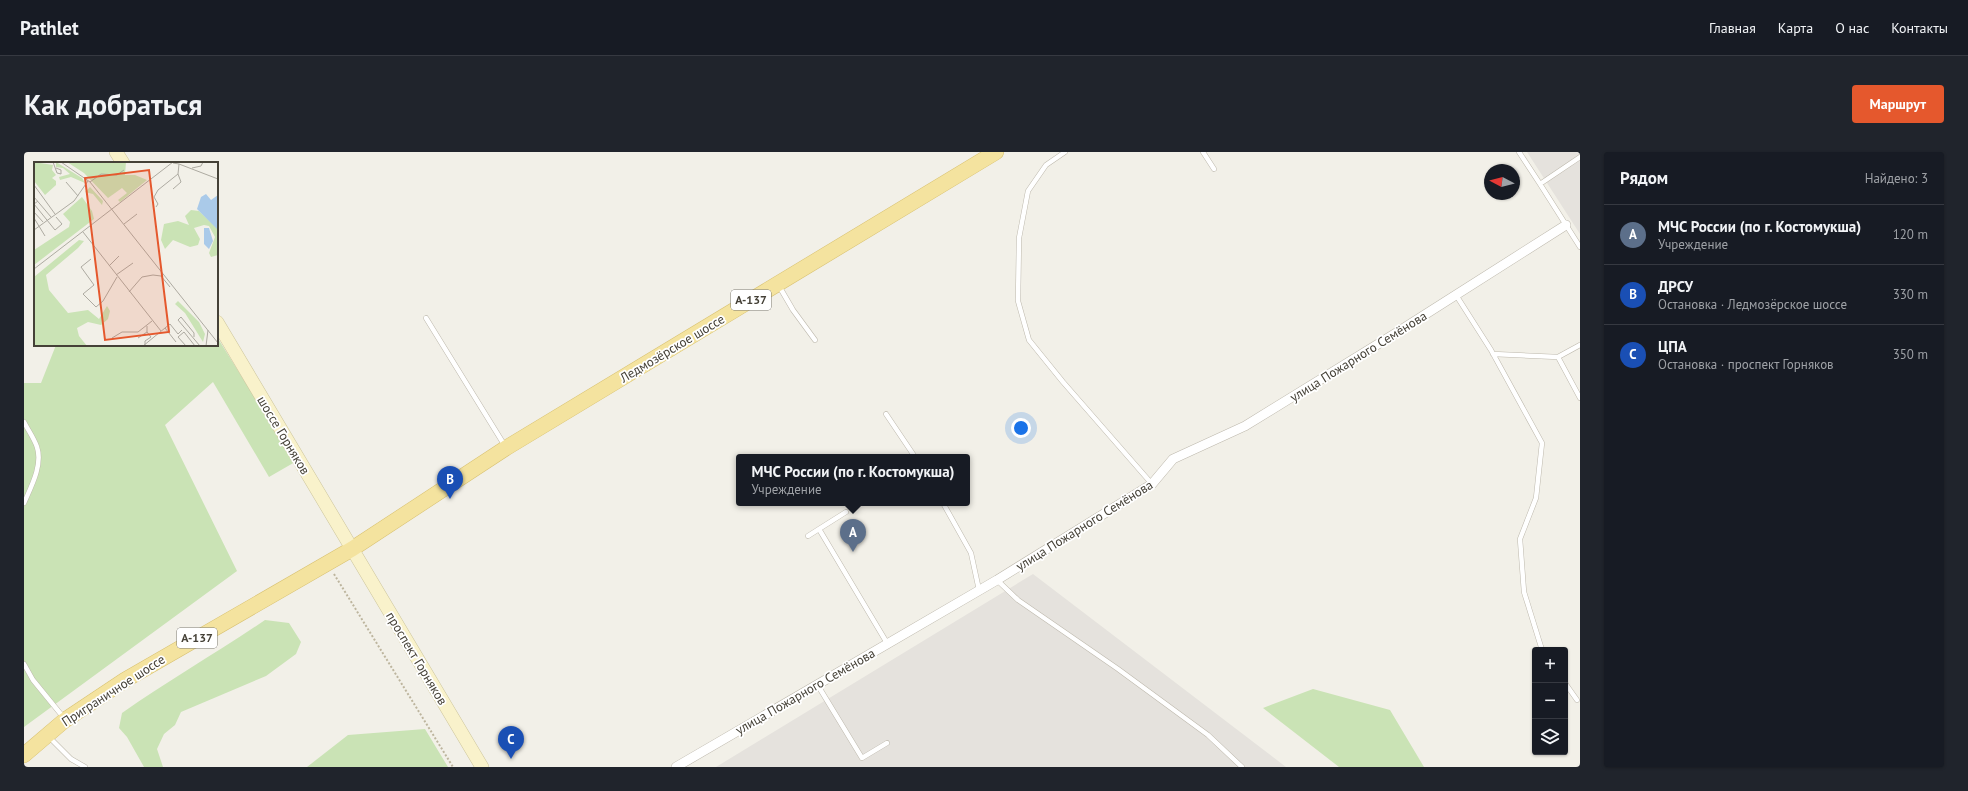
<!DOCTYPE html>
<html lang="ru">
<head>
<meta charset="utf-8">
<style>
  :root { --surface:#171b24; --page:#20242c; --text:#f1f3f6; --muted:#9ea1a6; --line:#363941; --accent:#e5582d }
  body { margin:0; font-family:"PT Sans",sans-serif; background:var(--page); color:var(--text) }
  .controls { position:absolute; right:12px; bottom:12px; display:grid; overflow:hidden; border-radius:4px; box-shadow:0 1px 3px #0004 }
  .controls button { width:36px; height:36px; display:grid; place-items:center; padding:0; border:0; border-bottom:1px solid var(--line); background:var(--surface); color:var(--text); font:20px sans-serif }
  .compass { position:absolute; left:1460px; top:12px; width:36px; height:36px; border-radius:50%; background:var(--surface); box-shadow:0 1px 3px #0004; rotate:277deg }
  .you { position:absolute; left:997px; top:276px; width:14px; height:14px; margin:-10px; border:3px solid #fff; border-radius:50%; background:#1a73e8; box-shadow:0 0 0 6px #1a73e833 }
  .badge { display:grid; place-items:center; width:26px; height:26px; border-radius:50%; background:var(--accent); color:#fff; font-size:13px; font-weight:700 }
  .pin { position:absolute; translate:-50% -33px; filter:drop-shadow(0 1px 2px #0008) }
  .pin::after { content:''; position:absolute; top:21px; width:14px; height:12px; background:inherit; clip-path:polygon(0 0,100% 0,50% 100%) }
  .popup { position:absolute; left:712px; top:302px; width:234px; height:52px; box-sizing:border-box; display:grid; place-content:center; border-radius:4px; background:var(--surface); filter:drop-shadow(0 1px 3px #0005); font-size:13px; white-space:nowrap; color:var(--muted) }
  .popup b { font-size:15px; color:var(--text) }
  .popup::after { content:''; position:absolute; left:50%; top:100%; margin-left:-8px; border:8px solid transparent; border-top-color:var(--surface) }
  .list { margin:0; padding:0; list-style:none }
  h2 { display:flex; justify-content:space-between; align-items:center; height:52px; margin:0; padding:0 16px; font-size:17px }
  h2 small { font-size:13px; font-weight:400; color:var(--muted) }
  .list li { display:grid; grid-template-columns:26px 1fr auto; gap:12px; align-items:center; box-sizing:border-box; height:60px; padding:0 16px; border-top:1px solid var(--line) }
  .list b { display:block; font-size:15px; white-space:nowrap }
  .list p { margin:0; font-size:13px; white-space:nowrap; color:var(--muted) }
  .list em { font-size:13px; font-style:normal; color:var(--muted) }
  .icon { flex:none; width:22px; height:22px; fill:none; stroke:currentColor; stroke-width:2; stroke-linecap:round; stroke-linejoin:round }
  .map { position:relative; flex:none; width:1556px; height:615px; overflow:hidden; border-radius:4px }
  header { display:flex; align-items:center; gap:24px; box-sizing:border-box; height:56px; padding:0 20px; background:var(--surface); border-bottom:1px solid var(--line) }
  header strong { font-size:19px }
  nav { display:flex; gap:22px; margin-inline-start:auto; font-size:14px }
  .intro { display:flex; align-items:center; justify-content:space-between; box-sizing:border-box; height:96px; padding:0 24px }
  h1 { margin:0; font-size:28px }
  .button { padding:10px 18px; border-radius:4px; background:var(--accent); color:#fff; font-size:14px; font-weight:700 }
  main { display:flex; gap:24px; padding:0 24px }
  aside { flex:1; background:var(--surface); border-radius:4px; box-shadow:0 1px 3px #0004 }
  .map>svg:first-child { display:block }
  .industrial { fill:#e5e2dd }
  .green { fill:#cae3b5 }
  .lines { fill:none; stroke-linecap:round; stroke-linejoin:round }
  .lane-casing { stroke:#bdb8ac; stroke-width:5.5 }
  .street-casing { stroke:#bdb8ac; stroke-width:10 }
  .secondary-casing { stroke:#cdc59c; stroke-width:14 }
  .primary-casing { stroke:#d8c171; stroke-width:16 }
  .path { stroke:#bdb59e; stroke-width:2; stroke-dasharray:2 2; stroke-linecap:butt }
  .lane { stroke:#fff; stroke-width:4.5 }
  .street { stroke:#fff; stroke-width:9 }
  .secondary { stroke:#f9f2cb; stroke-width:13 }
  .primary { stroke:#f4e39f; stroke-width:15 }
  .labels { text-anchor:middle; stroke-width:3.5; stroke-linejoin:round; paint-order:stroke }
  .shield { fill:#fff; stroke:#7d7a73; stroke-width:1 }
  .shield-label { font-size:12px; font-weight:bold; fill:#454137 }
  .street-label { font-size:13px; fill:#454137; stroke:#fff }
  .inset-road { fill:none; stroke:#adaaa1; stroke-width:1 }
  .view { fill:#e5582d; fill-opacity:0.15; stroke:#e5582d; stroke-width:2 }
  .inset-edge { fill:none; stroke:#454137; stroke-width:2 }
</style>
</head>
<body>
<header>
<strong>Pathlet</strong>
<nav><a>Главная</a><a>Карта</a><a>О нас</a><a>Контакты</a></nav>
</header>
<div class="intro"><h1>Как добраться</h1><a class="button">Маршрут</a></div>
<main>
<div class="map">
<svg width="1556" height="615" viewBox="0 0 1556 615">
  <rect width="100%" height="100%" fill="#f2f0e8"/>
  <path class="industrial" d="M1503,0h53v82z
    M1009,422l253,193h-570z"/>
  <path class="green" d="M193,185l78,125 -26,15 -56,-95 -48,43 72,146 -213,156v-344h17l15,-38h161z
    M241,468l24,3 12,19 -5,12 -30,22 -85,36 -6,13 -11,9 -7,15 6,18h-19l-17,-30 -8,-9 3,-15c47,-33 96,-61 143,-93z
    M1289,537l77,21 34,57h-85l-76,-59z
    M401,577l23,38h-141l41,-32z"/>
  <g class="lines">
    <defs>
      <path id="lane" d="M1041,0l-19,13 -18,26 -9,47 -1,63 11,39 34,42 89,102
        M1179,0l11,17
        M1495,0l21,32
        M1556,5l-40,27 40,63
        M755,134l14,24 22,30
        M1432,143l35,55 51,93 -6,55 -16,41 4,53 18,58
        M402,166l79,128
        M1469,202l65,3 22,41
        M1534,205l22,-12
        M862,262l29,43
        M0,270c4,8 10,16 13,25 6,18 -6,40 -13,56
        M919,351l28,50 8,37
        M795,377l27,-17
        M784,384l11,-7 68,114
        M973,428l21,20 100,69 90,66 34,32
        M0,512l9,16 31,38
        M1541,531l12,17
        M793,532l45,74 25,-15
        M24,584l23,23 14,8"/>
      <path id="street" d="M652,615l321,-187 155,-96 21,-25 72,-33 151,-93 170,-108"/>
      <path id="secondary" d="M92,0l7,11
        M193,170l265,445"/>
      <path id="primary" d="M0,603l41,-35 60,-40 227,-131 154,-101 490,-296"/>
    </defs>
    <use href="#lane" class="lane-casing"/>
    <use href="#street" class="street-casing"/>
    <use href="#secondary" class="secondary-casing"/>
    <use href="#primary" class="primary-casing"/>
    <path class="path" d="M310,422l119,193"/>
    <use href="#lane" class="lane"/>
    <use href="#street" class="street"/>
    <use href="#secondary" class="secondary"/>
    <use href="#primary" class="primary"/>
  </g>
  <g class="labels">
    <g class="shield">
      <rect x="707" y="138" width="40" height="20" rx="3"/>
      <rect x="153" y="476" width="40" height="20" rx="3"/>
    </g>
    <g class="shield-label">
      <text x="727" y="152">А-137</text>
      <text x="173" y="490">А-137</text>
    </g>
    <g class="street-label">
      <text transform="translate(648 196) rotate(-31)" y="5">Ледмозёрское шоссе</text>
      <text transform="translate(1334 204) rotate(-32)" y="5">улица Пожарного Семёнова</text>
      <text transform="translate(260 283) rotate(59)" y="5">шоссе Горняков</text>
      <text transform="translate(1060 373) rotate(-32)" y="5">улица Пожарного Семёнова</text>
      <text transform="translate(393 506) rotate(59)" y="5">проспект Горняков</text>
      <text transform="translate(89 538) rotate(-33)" y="5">Приграничное шоссе</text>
      <text transform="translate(781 539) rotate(-30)" y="5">улица Пожарного Семёнова</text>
    </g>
  </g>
  <g transform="translate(10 10)">
    <rect width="184" height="184" fill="#f2f0e8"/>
    <path d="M0,0l19,3 -1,5 4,5 -4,3 4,3v4l-11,10 -11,-14zM22,0l26,16 3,5 -14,-6 -11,3 -1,-3 11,-3 -7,-6 -7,-1zM33,0h59l-1,13h10l12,5 -27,22 -2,-2 9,-7 -5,-5 -14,10 -24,-25zM56,25l13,14 -1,4 -9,-11 -8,-2zM48,35l10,14 2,8 -60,46v-15l35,-23 1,-5 -7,-8zM157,48l8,1 19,18v26l-7,2 -2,-4 6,-16 -6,-11 -5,-1 -10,3 6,11 -2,6 -8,2 -17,-7 -8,9 -4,-9 3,-16 14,-3 11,4 -4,-9zM45,78l5,1 -6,7 -32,27 3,15 19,23 20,-3 11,9 8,-13 3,5 -2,8 -7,6 -13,-3 -11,6 2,8 8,10h-53v-69zM144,139l21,21 6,12 -2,8 -18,-29 -10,-9z" fill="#cae3b5"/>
    <path d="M172,32l5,6 7,-5v35l-21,-21 4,-12zM170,66h5l4,13 -4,8 -5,-5z" fill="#aacae9"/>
    <path class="inset-road" d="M19,0l4,11 4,1v-4l-5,-2M27,0l29,20 128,161M145,2l39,15M158,6l9,-2 2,-4M32,20l12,14M56,20l11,-8 16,1 7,-5M0,23l21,29M139,27l8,-7 -3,-8M0,35l17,20M4,39l-4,3 21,26 7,-6 -6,-7M122,45l2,-3 -4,-7 4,-7 20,-16 1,-10 -6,-1M0,50l9,10M0,56l11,18M90,62l13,-10M0,68l40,-29 14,-20M49,70l78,99M57,97l-10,8 13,18 -11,9 13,13 7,-6 14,-24M75,104l10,-10M0,107l139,-107M82,113l17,-12M95,130l13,-15 11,-2 8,1 9,11M131,166l5,-4 8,10 4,-4M160,175v-4l-13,-16 -3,3 22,26M78,176l10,-6h16l14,-11M104,176l9,-6v-6M111,183v-4l6,-4 -4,-5M109,184l22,-18 11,14M152,184l-8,-9 6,-5 11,14M172,184l2,-16"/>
    <path class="view" d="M115,8l20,162 -64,8 -20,-162z"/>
    <rect width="184" height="184" class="inset-edge"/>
  </g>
</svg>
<div class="controls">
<button>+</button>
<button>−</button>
<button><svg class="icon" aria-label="layers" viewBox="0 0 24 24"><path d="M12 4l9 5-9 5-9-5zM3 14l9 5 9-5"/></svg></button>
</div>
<svg class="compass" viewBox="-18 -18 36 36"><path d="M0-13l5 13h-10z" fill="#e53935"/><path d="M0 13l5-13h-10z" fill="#9ea1a6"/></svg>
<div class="you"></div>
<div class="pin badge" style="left:829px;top:400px;background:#5c6f8a">A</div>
<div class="popup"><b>МЧС России (по г. Костомукша)</b>Учреждение</div>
<div class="pin badge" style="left:426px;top:347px;background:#1a4fb4">B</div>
<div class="pin badge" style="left:487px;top:607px;background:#1a4fb4">C</div>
</div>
<aside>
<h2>Рядом<small>Найдено: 3</small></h2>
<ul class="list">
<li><span class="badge" style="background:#5c6f8a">A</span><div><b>МЧС России (по г. Костомукша)</b><p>Учреждение</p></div><em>120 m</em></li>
<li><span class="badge" style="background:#1a4fb4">B</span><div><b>ДРСУ</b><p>Остановка · Ледмозёрское шоссе</p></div><em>330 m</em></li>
<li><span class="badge" style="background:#1a4fb4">C</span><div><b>ЦПА</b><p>Остановка · проспект Горняков</p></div><em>350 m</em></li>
</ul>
</aside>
</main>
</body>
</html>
